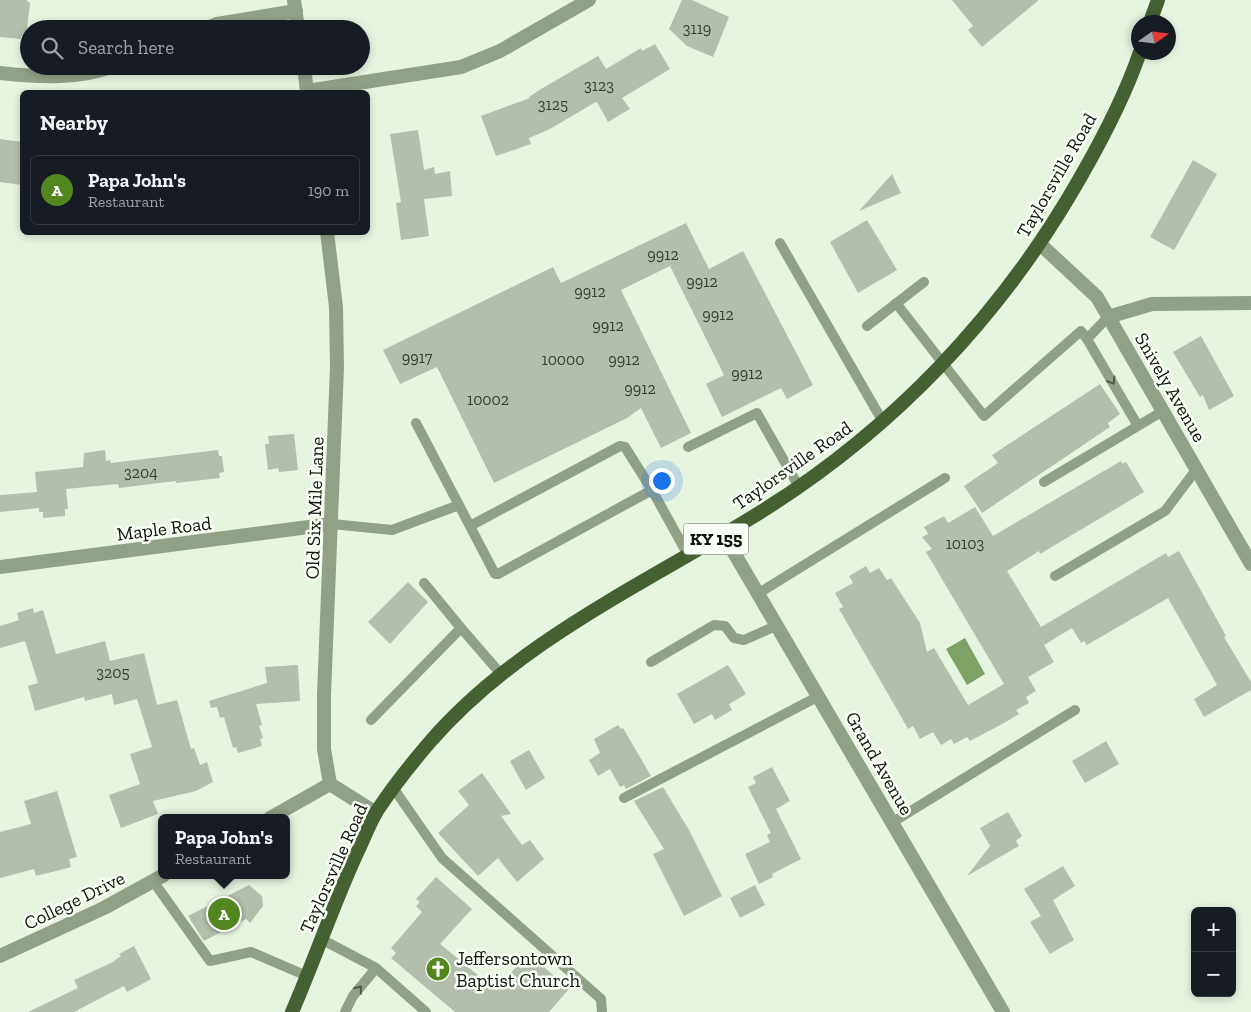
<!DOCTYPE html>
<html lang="en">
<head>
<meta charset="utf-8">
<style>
  :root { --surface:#171b24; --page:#242831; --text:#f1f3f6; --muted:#9ea1a6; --line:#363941; --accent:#528720 }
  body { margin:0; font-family:"Zilla Slab",serif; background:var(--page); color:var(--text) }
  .controls { position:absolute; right:15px; bottom:15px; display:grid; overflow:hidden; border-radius:8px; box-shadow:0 2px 8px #0003 }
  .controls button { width:45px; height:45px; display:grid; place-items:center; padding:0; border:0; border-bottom:1px solid var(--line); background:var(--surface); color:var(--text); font:25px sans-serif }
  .compass { position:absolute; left:1131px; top:15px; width:45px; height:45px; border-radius:50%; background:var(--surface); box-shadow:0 2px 8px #0003; rotate:76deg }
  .you { position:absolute; left:661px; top:480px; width:18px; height:18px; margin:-12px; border:4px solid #fff; border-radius:50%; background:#1a73e8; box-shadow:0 0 0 8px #1a73e833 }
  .badge { display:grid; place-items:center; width:32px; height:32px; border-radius:50%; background:var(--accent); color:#fff; font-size:16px; font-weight:700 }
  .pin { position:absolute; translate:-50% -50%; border:2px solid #fff; box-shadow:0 1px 5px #0006 }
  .popup { position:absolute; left:158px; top:814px; width:132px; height:65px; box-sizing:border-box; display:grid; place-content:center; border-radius:8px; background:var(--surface); filter:drop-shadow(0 1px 4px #0005); font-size:16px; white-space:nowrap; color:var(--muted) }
  .popup b { font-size:19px; color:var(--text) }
  .popup::after { content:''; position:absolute; left:50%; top:100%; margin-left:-10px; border:10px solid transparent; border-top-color:var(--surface) }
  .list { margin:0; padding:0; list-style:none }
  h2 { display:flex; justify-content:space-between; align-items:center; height:65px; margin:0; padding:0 20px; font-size:21px }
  h2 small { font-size:16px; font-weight:400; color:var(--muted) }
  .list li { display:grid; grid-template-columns:32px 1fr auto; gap:15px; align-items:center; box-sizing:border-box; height:70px; margin:0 10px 10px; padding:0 10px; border:1px solid var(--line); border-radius:8px }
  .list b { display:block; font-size:19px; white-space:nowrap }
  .list p { margin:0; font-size:16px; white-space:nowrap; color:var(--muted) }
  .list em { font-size:16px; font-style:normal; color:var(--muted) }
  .icon { flex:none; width:28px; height:28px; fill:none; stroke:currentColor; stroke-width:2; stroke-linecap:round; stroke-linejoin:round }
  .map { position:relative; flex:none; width:1251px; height:1012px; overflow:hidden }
  .search { position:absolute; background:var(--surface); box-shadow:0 2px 8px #0003; left:20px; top:20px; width:350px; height:55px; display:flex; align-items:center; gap:12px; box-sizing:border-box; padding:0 18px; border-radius:28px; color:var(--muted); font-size:19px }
  .panel { position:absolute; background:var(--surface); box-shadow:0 2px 8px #0003; left:20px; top:90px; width:350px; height:145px; border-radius:8px }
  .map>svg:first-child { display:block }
  .water { fill:#7ea166 }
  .building { fill:#b3bfac }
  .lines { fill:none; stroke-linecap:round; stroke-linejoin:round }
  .service { stroke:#91a187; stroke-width:10 }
  .minor { stroke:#91a187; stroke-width:14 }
  .tertiary { stroke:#91a187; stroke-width:14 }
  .primary { stroke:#456031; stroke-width:14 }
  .oneway { stroke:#505a4a }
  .labels { text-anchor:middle; stroke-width:5; stroke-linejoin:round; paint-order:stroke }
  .number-label { font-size:16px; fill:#383e34 }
  .shield { fill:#f9fef6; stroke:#555a52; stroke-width:1 }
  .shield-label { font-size:18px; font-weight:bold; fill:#0f130c }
  .street-label { font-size:19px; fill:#0f130c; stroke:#f9fef6 }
  .poi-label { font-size:19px; fill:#0f130c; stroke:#f9fef6; text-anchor:start }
</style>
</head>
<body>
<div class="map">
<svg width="1251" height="1012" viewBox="0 0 1251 1012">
  <rect width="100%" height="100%" fill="#e7f4e0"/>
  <path class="water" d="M965,638l20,36 -18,11 -21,-36z"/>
  <path class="building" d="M0,0h26l4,3 -4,34 -5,-1v3l-21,-2z
    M682,0h10l37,17 -16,40 -26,-11 -18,-17z
    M952,0h87l-57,47 -14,-17 5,-4z
    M655,44l15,25 -48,29 8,11 -22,13 -11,-20 -3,1 -44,26 -21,9 2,6 -35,12 -15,-40 49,-18 -1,-1 12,-8 57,-33 8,13 35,-21 1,3z
    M418,130l6,40 10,-3 1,7 15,-3 2,25 -28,3 5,37 -28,4 -5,-37 5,-1 -11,-68z
    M0,139l22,3v43l-22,-3z
    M1193,160l24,14 -43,76 -24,-13z
    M892,174l9,19 -42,18z
    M867,220l30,50 -39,23 -28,-51z
    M686,223l23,46 34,-18 70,134 -26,14 -6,-11 -59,29 -16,-33 18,-9 -54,-109 -49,24 70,143 -30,15 -20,-40 -14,10 -133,65 -57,-116 -37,17 -17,-34 170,-83 8,16z
    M1201,336l33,60 -25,14 -6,-15 -3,2 -27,-45z
    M1100,384l20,30 -12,9 2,4 -128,86 -18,-27 34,-23 -6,-8z
    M294,434l4,36 -19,2 -1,-4 -10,2 -3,-26h4l-1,-8z
    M105,450l1,11 4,-1 1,3 107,-13 1,6h3l2,16 -5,1 1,5 -44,5v-2l-57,7 -1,-4 -52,5 2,20h-3v7l-22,2v-6h-4v-4l-39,4v-17l37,-3 -2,-20 48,-5 1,-14z
    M1121,461l1,3 4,-2 18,30 -104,62 -1,-3 -32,20 34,56 125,-74 2,4 11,-6 47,85 -2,1 27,45v8l-47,27 -10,-18 23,-14 -49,-87 -81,47 -3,-4 -3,2 -9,-15 -28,17 10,17 -26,15 8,14 -10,6 3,6 -13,7 3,4 -15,9 -34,18 -3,-4 -13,7 -3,-5 -10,6 -8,-13 -13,7 -7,-13 -5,3 -9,-16 -60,-104 4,-2 -8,-14 18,-10 -4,-7 17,-10 4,7 9,-5 8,12 4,-2 29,45 7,29 7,-4 34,57 36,-21 -78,-132 6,-3 -10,-12 6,-3 -4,-7 20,-11 4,7 27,-16 18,29z
    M408,582l20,20 -38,42 -22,-22z
    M33,608l1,5 9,-3 13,44 49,-13 5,20 34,-8 13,52 20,-5 14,49 3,-1 6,17 7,-3 6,20 -17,9 -43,10 5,13 -37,14 -12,-33 31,-11 -10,-30 22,-7 -15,-48 -23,6 -2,-11 -27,7 -1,-4 -49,14 -7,-25 10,-3 -13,-42 -25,7v-22l19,-6 -2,-7z
    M298,665l2,36 -44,3 6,21 -3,1 4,12 -3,1 2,7 -24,7 -2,-6 -3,1 -9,-31 -4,1 -3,-11 -6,1 -2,-7 58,-18 -2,-16z
    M728,665l18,29 -17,10 3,6 -17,10 -3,-6 -18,10 -17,-30z
    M618,725l3,4 2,-1 28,48 -25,13 -2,-4 -4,2 -10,-18 -12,7 -9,-16 11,-7 -6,-14z
    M1106,741l13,23 -34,19 -13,-22z
    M529,750l16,28 -19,12 -16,-29z
    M772,767l18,34 -14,8 25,50 -29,15 1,3 -14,7 -14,-30 25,-12 -3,-7 4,-2 -23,-46 8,-4 -3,-6z
    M482,773l29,41 -10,2 21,29 8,-5 14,19 -27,23 -19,-24 -20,18 -40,-43 31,-28 -11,-14z
    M663,787l26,43 33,66 -38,20 -31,-62 11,-5 -30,-48z
    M57,791l20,66 -8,2 2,8 -15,4 -20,5 -2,-7 -34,9v-46l31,-8 -7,-23z
    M1008,812l14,24 -6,5 3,5 -52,30 23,-30 -10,-18z
    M1063,866l12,20 -22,14 21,40 -24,14 -20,-32 11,-6 -17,-27z
    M436,877l36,32 -32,35 56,46 32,-37 41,36 -20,23h-94l-64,-54 5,-5 -5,-5 31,-36 -6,-6 4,-4 -4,-3z
    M249,885l13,11 1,10 -13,17 -4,-4 -42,22 -16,-25z
    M755,885l10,20 -25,13 -10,-20z
    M134,946l17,33 -24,13 -3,-6 -50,26h-46l50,-24 -4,-8 37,-17 10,-7 -2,-2z"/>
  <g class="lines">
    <path class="service" d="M780,243l103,179
      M896,303l88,113 97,-85 6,8 21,-22
      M867,326l57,-44
      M1087,339l51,87
      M416,423l79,151h3l154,-84 36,65
      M688,447l69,-34 42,74
      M1044,482l119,-71
      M332,524l60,6 67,-25
      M470,526l150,-80 5,1 27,43
      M1055,576l110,-65 31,-41
      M424,583l37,45
      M759,593l186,-115
      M651,662l63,-37 11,1 9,12 10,2 34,-15
      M371,720l90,-92 39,45
      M394,789l48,69 159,141 1,13
      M624,798l195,-102
      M893,822l182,-112
      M153,881l57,80 41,-9 56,24
      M321,939l55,29 50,44
      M345,1012l8,-16 23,-28"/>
    <path class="minor" d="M205,29l12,-5 79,-13
      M0,73c37,4 78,7 113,-7
      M307,91l154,-24 39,-16 89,-51
      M1040,244l57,53 154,267
      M1108,317l44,-13 99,-1"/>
    <path class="tertiary" d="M294,0l4,29
      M304,66l3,26
      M327,232l9,75 1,60 -13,328v54l6,35
      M723,534l280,478
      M0,567l332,-43
      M330,784l46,29
      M270,818l60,-34
      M0,956l104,-48 60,-33"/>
    <path class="primary" d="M1150,22l8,-22
      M292,1012c23,-53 41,-107 65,-159 7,-14 12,-29 20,-42 15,-23 34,-47 52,-68 89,-103 216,-159 330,-230 134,-83 243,-198 321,-335 23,-40 45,-82 60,-126"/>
  </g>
  <defs><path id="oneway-chevron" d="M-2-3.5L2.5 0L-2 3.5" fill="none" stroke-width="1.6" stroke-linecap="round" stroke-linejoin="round" transform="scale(1.25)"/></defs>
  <g class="oneway">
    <use href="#oneway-chevron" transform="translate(1112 381) rotate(59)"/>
    <use href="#oneway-chevron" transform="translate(359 989) rotate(-51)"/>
  </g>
  <defs>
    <symbol id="church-disc" viewBox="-11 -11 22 22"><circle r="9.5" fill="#528720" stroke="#f9fef6"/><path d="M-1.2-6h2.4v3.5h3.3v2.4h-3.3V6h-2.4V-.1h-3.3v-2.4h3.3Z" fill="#fff"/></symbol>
  </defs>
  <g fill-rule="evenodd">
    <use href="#church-disc" x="424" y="955" width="28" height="28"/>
  </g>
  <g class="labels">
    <g class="number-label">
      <text x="697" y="34">3119</text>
      <text x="599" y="91">3123</text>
      <text x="553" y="110">3125</text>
      <text x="663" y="260">9912</text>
      <text x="702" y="287">9912</text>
      <text x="590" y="297">9912</text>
      <text x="718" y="320">9912</text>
      <text x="608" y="331">9912</text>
      <text x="417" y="363">9917</text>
      <text x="563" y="365">10000</text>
      <text x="624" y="365">9912</text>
      <text x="747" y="379">9912</text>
      <text x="640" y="394">9912</text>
      <text x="488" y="405">10002</text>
      <text x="141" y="478">3204</text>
      <text x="965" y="549">10103</text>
      <text x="113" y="678">3205</text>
    </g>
    <rect class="shield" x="683.5" y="523.5" width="65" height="31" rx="4"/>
    <g class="shield-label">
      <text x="716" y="545">KY 155</text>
    </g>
    <g class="street-label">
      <text transform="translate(1056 175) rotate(-60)" y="7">Taylorsville Road</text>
      <text transform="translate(1171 387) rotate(60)" y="7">Snively Avenue</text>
      <text transform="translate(792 465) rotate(-35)" y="7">Taylorsville Road</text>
      <text transform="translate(314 508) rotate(-88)" y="7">Old Six Mile Lane</text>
      <text transform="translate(164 528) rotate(-7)" y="7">Maple Road</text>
      <text transform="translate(880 763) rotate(60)" y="7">Grand Avenue</text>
      <text transform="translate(333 868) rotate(-66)" y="7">Taylorsville Road</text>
      <text transform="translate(74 900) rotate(-26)" y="7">College Drive</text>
    </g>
    <g class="poi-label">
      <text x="456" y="965">Jeffersontown<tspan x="456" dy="22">Baptist Church</tspan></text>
    </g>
  </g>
</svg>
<div class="controls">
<button>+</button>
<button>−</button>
</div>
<svg class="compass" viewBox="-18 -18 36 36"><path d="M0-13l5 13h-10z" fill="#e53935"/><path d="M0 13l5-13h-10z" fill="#9ea1a6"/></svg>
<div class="you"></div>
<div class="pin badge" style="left:224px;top:914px">A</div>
<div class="popup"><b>Papa John's</b>Restaurant</div>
<div class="search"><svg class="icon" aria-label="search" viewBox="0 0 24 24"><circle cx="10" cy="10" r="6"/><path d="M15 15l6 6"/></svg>Search here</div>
<section class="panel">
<h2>Nearby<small></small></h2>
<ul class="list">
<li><span class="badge">A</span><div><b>Papa John's</b><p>Restaurant</p></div><em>190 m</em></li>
</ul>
</section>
</div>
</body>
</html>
